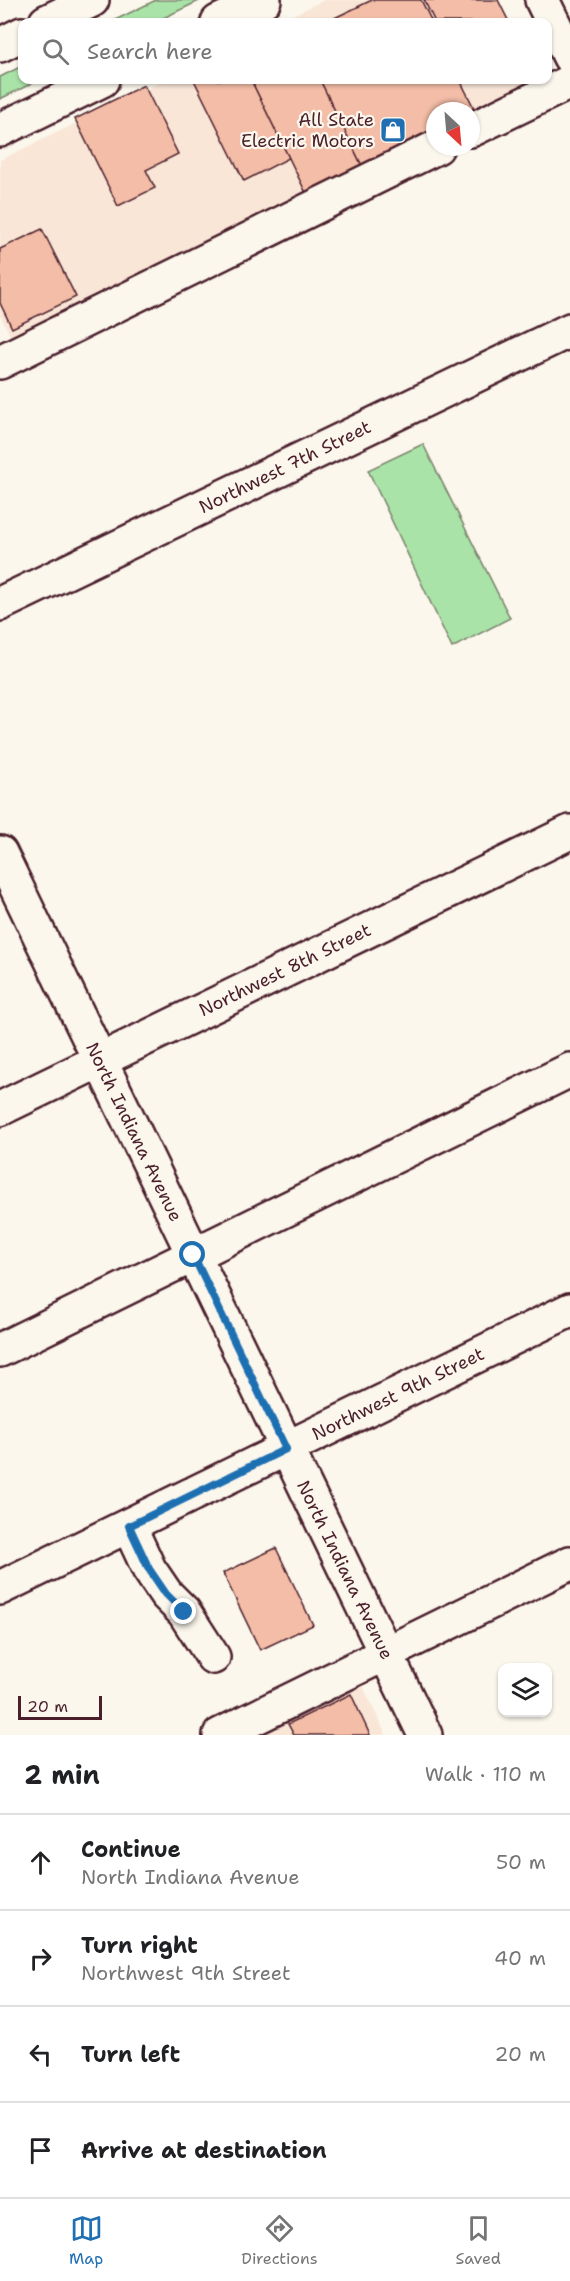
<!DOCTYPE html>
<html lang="en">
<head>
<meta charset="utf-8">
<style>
  :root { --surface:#fff; --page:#f6f6f6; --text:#202124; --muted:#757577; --line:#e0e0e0; --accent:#1f6fb2 }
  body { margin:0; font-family:"Shantell Sans",sans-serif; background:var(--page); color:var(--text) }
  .controls { position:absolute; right:18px; bottom:18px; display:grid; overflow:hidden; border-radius:12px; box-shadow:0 2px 4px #0004 }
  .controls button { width:54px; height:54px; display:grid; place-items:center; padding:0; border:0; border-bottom:2px solid var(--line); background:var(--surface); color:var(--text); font:30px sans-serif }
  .compass { position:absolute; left:426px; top:102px; width:54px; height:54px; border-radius:50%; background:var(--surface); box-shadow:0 2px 4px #0004; rotate:154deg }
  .scale { position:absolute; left:18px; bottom:15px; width:84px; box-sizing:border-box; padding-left:6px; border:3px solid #4a1f2b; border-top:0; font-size:16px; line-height:21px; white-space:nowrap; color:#4a1f2b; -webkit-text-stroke:4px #fbf7ec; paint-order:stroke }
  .stop { position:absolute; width:18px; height:18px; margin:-14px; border:4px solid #1f6fb2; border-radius:50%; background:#fff }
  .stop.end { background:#1f6fb2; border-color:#fff; box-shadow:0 2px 6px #0008 }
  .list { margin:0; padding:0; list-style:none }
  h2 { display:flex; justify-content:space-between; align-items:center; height:78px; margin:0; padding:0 24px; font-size:26px }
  h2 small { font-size:20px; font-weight:400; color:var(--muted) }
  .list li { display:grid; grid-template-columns:39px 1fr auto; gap:18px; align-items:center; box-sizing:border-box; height:96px; padding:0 24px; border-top:2px solid var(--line) }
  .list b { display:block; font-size:22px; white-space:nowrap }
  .list p { margin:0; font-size:20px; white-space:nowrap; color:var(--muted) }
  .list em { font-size:20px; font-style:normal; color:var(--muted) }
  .icon { flex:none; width:33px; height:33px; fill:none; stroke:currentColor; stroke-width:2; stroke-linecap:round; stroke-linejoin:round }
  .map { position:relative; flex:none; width:570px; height:1735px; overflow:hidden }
  .search { position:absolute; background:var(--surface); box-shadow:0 2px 4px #0004; left:18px; right:18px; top:18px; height:66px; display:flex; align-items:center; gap:15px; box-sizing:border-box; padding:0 21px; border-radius:12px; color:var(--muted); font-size:22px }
  .sheet { height:462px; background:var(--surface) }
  nav { display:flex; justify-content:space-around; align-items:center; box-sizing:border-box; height:84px; border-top:2px solid var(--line); background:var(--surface); font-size:16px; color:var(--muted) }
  nav a { display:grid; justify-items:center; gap:3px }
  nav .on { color:var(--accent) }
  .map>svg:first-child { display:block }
  .built { fill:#f9e6d7 }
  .green { fill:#a9e3a8; stroke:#7a816a; stroke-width:1.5 }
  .building { fill:#f3bda7; stroke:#4a1f2b; stroke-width:1.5 }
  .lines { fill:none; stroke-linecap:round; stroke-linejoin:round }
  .minor-casing { stroke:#4a1f2b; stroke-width:38 }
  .major-casing { stroke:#4a1f2b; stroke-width:38 }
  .minor { stroke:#fbf7ec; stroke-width:33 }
  .major { stroke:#fbf7ec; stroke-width:33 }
  .route { stroke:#1f6fb2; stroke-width:8 }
  .labels { text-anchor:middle; stroke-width:4.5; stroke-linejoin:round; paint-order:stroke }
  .poi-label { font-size:18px; fill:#4a1f2b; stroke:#fbf7ec; text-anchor:end }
  .street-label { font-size:18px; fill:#4a1f2b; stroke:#fbf7ec }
</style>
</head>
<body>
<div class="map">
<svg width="570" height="1735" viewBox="0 0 570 1735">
  <rect width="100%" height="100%" fill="#fbf7ec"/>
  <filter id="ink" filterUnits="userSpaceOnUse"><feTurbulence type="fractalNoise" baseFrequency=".0167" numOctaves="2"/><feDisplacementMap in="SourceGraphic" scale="12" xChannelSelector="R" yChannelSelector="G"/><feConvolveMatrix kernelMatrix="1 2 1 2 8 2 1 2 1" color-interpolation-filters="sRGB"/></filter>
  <g filter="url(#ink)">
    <path class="built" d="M324,0h175l11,22h-231z
      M166,80h372l-67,40v-9h-36v28l-421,204 -14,-28v-155z
      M362,1684l24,51h-131z"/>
    <path class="green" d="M156,0h45l-46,22h-44z
      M22,66v14h17l-39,19v-22z
      M423,444l87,174 -58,30 -84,-178z"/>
    <path class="building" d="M372,0h49l11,22h-106z
      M424,0h74l11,22h-74z
      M194,80h57l38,78 -45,23z
      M251,80h69l44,90 -56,27z
      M320,80h140l17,34 -6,4v-7h-36v24l-71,35z
      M144,85l34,69 -32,16 9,18 -37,18 -43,-87z
      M42,229l34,68 -64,31 -12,-25v-54z
      M276,1548l37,77 -53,25 -37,-77z
      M351,1694l19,41h-76l-6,-11z"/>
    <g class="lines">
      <defs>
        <path id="minor" d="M542,0l28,57
          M471,130l99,-48
          M0,362l437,-215
          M0,604l570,-274
          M0,853l425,882
          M0,1109l570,-277
          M0,1350l570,-280
          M129,1526l20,43 17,25 18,18 29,45
          M0,1588l570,-278
          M220,1735l350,-172"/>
        <path id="major" d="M46,22l46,-22
          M218,22l46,-22
          M0,45l22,-11
          M0,130l102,-50"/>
      </defs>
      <use href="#minor" class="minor-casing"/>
      <use href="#major" class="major-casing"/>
      <use href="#minor" class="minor"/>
      <use href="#major" class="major"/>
    </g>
  </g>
  <g class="lines" filter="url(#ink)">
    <path class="route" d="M184,1612l-18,-18 -17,-25 -20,-43 157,-77 -93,-194"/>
  </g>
  <defs>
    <symbol id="shop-square" viewBox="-11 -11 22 22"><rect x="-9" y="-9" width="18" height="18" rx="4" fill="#1f6fb2" stroke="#fbf7ec"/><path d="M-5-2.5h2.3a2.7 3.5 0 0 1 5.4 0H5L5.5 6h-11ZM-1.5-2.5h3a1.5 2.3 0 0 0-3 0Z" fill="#fff"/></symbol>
  </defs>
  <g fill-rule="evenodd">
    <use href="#shop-square" x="378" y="115" width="30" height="30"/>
  </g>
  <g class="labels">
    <g class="poi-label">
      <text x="374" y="126">All State<tspan x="374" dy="21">Electric Motors</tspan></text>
    </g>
    <g class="street-label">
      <text transform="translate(285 467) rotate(-26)" y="6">Northwest 7th Street</text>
      <text transform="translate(285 970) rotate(-26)" y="6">Northwest 8th Street</text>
      <text transform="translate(134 1132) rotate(64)" y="6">North Indiana Avenue</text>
      <text transform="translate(398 1394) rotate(-26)" y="6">Northwest 9th Street</text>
      <text transform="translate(345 1570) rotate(64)" y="6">North Indiana Avenue</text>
    </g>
  </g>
</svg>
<div class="controls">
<button><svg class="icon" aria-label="layers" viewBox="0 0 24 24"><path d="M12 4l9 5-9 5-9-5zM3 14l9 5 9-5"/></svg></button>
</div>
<svg class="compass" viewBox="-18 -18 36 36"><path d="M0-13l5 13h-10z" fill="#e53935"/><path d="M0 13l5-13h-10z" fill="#757577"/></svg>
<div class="scale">20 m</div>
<div class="stop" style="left:193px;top:1255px"></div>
<div class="stop end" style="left:184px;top:1612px"></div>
<div class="search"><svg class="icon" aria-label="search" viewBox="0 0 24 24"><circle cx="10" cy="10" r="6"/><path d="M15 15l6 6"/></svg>Search here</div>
</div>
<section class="sheet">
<h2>2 min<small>Walk · 110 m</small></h2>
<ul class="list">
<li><svg class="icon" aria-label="ahead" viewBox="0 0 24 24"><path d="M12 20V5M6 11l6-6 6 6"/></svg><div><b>Continue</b><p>North Indiana Avenue</p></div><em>50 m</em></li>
<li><svg class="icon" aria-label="right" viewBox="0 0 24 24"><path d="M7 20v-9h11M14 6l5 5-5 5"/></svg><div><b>Turn right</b><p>Northwest 9th Street</p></div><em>40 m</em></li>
<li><svg class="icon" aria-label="left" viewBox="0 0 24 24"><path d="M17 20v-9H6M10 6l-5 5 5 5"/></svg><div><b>Turn left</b></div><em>20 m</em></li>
<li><svg class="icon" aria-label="arrive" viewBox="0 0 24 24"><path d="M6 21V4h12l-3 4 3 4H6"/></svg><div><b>Arrive at destination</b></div></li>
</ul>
</section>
<nav>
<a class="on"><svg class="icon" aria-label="map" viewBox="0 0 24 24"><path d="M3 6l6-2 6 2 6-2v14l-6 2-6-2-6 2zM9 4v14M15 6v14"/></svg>Map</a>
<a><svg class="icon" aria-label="directions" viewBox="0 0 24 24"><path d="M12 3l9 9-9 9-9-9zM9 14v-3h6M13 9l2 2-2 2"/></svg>Directions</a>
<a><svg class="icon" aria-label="saved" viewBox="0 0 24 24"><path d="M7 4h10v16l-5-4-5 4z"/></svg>Saved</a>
</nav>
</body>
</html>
